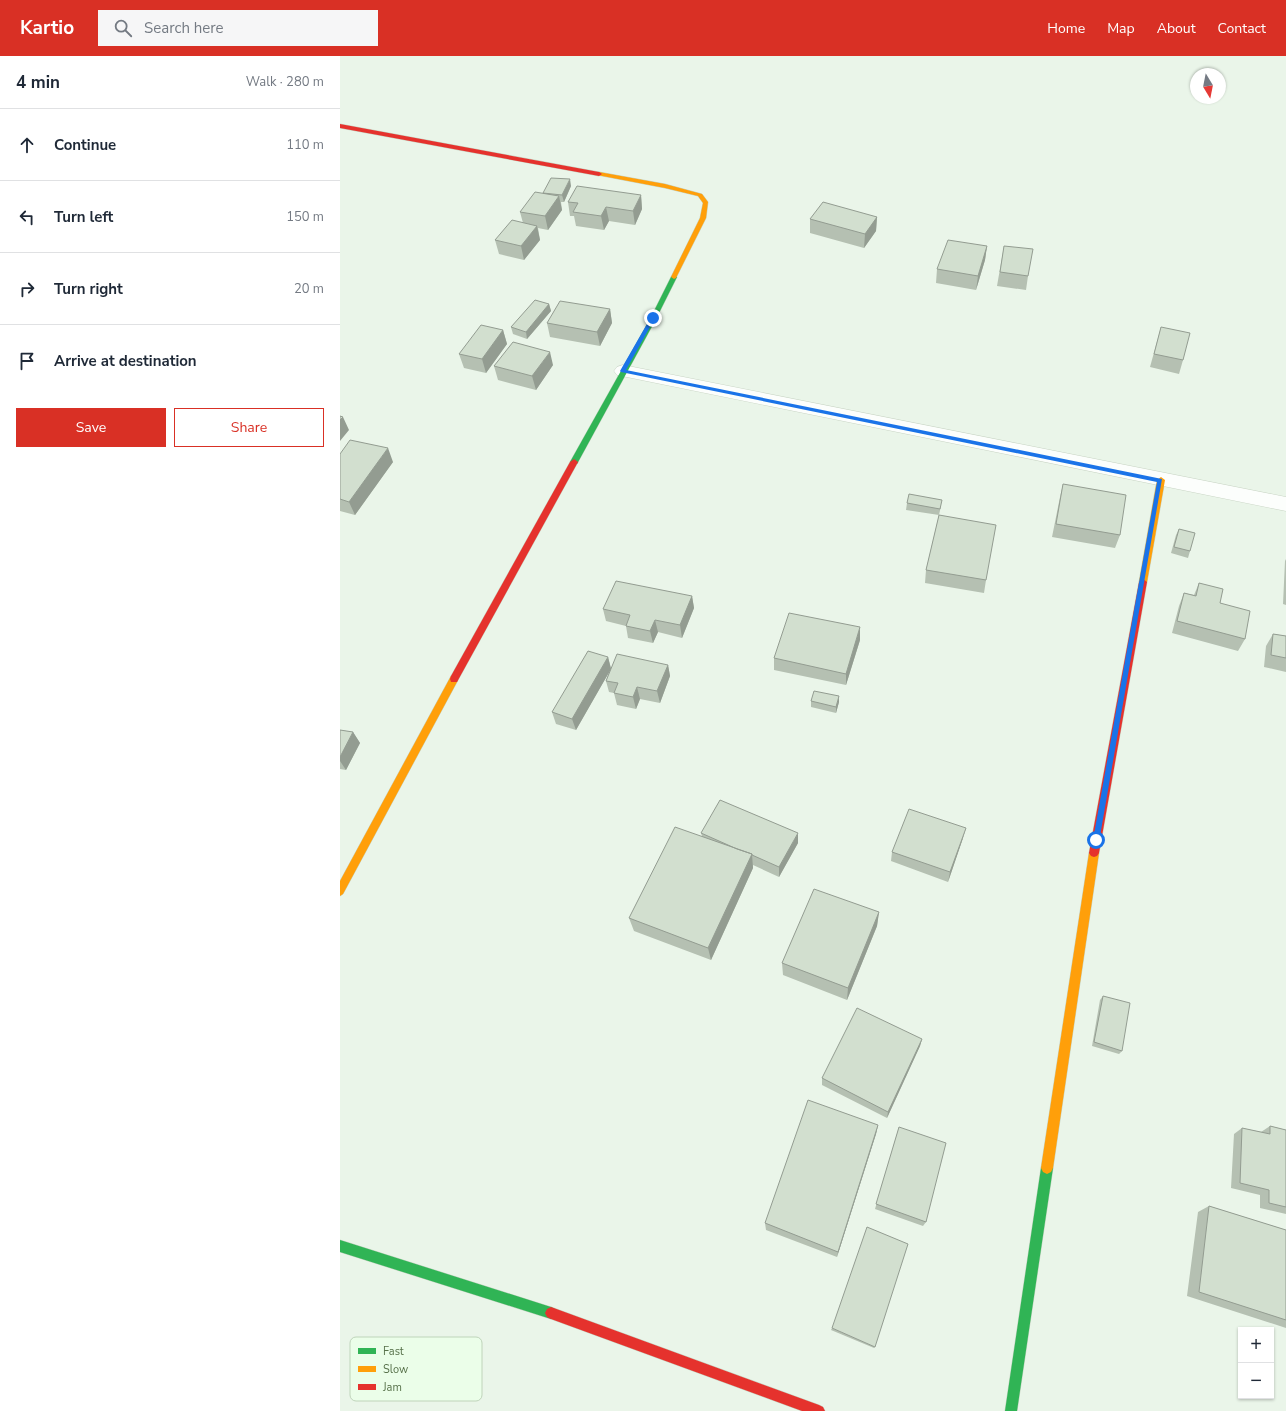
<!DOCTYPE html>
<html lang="en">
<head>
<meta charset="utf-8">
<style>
  :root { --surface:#fff; --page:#f6f6f7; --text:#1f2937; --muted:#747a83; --line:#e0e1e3; --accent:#d93025 }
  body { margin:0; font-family:"Nunito Sans",sans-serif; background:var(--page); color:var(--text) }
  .controls { position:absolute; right:12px; bottom:12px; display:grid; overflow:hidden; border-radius:0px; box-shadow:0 1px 3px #0004 }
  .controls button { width:36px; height:36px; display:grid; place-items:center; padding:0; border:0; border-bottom:1px solid var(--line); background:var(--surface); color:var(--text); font:20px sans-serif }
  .compass { position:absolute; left:850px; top:12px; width:36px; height:36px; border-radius:50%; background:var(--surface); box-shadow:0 1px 3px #0004; rotate:170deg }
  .stop { position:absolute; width:12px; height:12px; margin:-9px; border:3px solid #1a73e8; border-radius:50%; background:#fff }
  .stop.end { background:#1a73e8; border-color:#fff; box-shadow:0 1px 4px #0008 }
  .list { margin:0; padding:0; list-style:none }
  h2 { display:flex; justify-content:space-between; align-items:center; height:52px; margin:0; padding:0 16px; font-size:17px }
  h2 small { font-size:13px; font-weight:400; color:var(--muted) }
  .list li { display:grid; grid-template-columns:26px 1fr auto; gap:12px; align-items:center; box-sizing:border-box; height:72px; padding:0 16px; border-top:1px solid var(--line) }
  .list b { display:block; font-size:15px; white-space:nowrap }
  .list em { font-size:13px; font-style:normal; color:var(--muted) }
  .actions { display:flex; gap:8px; padding:12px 16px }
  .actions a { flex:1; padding:9px 0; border:1px solid var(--accent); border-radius:0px; text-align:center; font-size:14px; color:var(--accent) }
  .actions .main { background:var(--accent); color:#fff }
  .icon { flex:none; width:22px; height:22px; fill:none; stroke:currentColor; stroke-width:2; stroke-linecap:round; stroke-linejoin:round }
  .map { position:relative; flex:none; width:946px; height:1355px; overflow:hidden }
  header { display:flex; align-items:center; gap:24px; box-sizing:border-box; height:56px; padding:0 20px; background:var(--accent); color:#fff }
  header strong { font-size:19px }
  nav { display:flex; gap:22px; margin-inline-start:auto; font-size:14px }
  .search { width:280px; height:36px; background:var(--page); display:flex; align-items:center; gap:10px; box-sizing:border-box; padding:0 14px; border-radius:0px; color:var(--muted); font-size:15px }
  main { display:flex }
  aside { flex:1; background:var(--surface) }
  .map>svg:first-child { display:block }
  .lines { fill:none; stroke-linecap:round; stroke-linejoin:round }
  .street-casing { stroke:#c8d4c4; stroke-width:1 }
  .fast-casing { stroke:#c6d3c2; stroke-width:1 }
  .slow-casing { stroke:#c6d3c2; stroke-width:1 }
  .jam-casing { stroke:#c6d3c2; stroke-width:1 }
  .street { fill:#fcfefc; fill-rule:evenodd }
  .fast { fill:#30b455; fill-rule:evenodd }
  .slow { fill:#ff9f0a; fill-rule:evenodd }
  .jam { fill:#e5322d; fill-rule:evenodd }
  .wall { fill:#b5c0b2 }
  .shaded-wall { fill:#939c91 }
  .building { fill:#d2dfcf; stroke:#939c91 }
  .route { fill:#1a73e8 }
  .key { fill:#ebfee9; stroke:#bfd4ba; stroke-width:1 }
  .key-label { font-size:11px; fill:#58724b }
</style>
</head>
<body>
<header>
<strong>Kartio</strong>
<div class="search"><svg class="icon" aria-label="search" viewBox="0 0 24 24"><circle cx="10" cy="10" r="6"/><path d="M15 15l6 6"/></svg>Search here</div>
<nav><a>Home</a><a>Map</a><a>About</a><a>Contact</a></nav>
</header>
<main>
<aside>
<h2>4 min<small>Walk · 280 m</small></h2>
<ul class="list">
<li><svg class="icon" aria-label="ahead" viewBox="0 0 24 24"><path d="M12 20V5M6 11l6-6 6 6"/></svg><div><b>Continue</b></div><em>110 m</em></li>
<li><svg class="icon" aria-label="left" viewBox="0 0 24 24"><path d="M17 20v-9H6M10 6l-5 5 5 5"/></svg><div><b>Turn left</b></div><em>150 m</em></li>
<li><svg class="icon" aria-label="right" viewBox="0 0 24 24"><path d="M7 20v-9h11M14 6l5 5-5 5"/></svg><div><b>Turn right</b></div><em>20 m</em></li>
<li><svg class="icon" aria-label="arrive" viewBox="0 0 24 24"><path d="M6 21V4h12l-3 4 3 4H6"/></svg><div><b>Arrive at destination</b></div></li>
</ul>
<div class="actions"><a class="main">Save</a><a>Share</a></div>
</aside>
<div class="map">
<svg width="946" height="1355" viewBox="0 0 946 1355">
  <rect width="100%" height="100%" fill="#eaf5e9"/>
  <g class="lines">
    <defs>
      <path id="street" d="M283,309l663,132v14l-669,-136 -3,-4 3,-4z"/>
      <path id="fast" d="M334,219l3,2 -21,42 -79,145h-6l-1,-2 80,-143 21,-42z
        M707,1106l4,2 2,4 -36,243h-12l36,-243 2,-4z
        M0,1184l211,67 4,2 2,4 -2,4 -4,2 -211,-67z"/>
      <path id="slow" d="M259,116l66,12 37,10 6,8 -2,16 -30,60 -2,1 -3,-2 29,-59 3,-15 -5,-7 -33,-8 -68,-13v-2z
        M821,421l4,3 -18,102 -4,3 -4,-3 18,-102z
        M114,619l3,1 1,3 -1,3 -114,212 -3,2v-15l111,-205z
        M754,793l3,1 2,3 -46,315 -2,4 -4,2 -4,-2 -2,-4 48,-315 2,-3z"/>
      <path id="jam" d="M0,68l259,48 3,2 -3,2 -259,-48z
        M234,403l4,3 -121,220h-6l-1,-3 1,-3 119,-214z
        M803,523l4,3 -48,271 -2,3 -3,1 -3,-1 -2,-3 50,-271z
        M211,1251l268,98 4,2 2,4h-23l-251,-92 -4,-2 -2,-4 2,-4z"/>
    </defs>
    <use href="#street" class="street-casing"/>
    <use href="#fast" class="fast-casing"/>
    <use href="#slow" class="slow-casing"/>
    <use href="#jam" class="jam-casing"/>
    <use href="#street" class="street"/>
    <use href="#fast" class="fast"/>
    <use href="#slow" class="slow"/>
    <use href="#jam" class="jam"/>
  </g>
  <path class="wall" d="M231,130l-7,16h-3l1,8 -14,20 -10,-2 2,12 -16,20 -25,-6 -4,-14 28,-17 -3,-11 23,-19z
    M301,139l1,14 -7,16 -26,-4 -5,9 -28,-4 -2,-10h-4l-2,-14z
    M537,161l-1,14 -12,17 -54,-15v-14z
    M647,190l-2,14 -9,30 -40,-7 1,-14z
    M664,190l24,30 -2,14 -29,-4z
    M209,248l2,7 -24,28 -14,-5 -2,-7z
    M270,253l2,14 -12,23 -50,-9 -3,-14z
    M821,271l22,33 -4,14 -29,-7z
    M163,274l4,14 -21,29 -22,-5 -5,-14z
    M213,309l-17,25 -38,-10 -4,-14z
    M0,398l53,8 -38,53 -15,-4z
    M723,428l57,51 -5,13 -63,-11 8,-40z
    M567,447l34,3 -2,9 47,65 -2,13 -59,-10 1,-13 13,-55 -33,-5z
    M839,473l11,22 -2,7 -17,-5 5,-18z
    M946,503v46l-3,-1 2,-43z
    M859,527l46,56 -7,12 -66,-18 7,-27 5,-13 10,2z
    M352,540l2,12 -12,30 -24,-6 -5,11 -25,-5 -2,-12 -20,-5 -3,-12z
    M933,578l13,2v36l-22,-5 2,-21z
    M520,584l-14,45 -72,-15v-12z
    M268,601l3,11 57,-3 2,11 -10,27 -20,-4 -4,10 -19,-4 -3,-12 -5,-1 -3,-11 3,-9 -33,58 -20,-6 -4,-12z
    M471,645l28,1 -3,11 -25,-6z
    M0,674l13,2 7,11 -14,27 -6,-1z
    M361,777l97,10 -19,34 -26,-12v3l-42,92 -77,-29 -5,-13 73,-82z
    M623,782l-15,44 -57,-21 1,-9z
    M539,856l-2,14 -30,74 -64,-25 -1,-12z
    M763,940l19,55 -3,3 -27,-8 8,-46z
    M582,983l-2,7 -33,72 -65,-33v-7z
    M538,1069l-2,9 -39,123 -71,-27 -1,-7z
    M930,1070l16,4v84l-26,-6v-13l-29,-7 3,-54 8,-6 19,4z
    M559,1071l27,95 -3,4 -48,-17z
    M869,1150l77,24v98l-99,-32 11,-84z
    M492,1272l43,19 -1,1 -43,-18z"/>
  <path class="shaded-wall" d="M230,123l1,7 -7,16 -2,-7z
    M301,139l1,14 -7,16 -2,-14z
    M219,140l3,14 -14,20 -3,-14z
    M266,151l3,14 -5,9 -3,-14z
    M537,161l-1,14 -12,17 1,-14z
    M197,170l3,14 -16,20 -3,-14z
    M647,190l-2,14 -9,30 2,-14z
    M209,248l2,7 -24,28 -1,-7z
    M270,253l2,14 -12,23 -3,-14z
    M163,274l4,14 -21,29 -4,-14z
    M210,296l3,13 -17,25 -4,-14z
    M3,361l6,13 -9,11v-21z
    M48,392l5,14 -38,53 -6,-13z
    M352,540l2,12 -12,30 -2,-13z
    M315,564l3,12 -5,11 -3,-12z
    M520,571v13l-14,45v-11z
    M268,601l3,12 -35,61 -4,-11z
    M328,609l2,11 -10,27 -3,-12z
    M297,631l3,12 -4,10 -3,-12z
    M499,640v6l-3,11v-6z
    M13,676l7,11 -14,27 -6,-9v-4z
    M626,772l-3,10 -15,44 2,-10z
    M458,777v10l-19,34v-10z
    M412,798l1,14 -42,92 -3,-12z
    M539,856l-2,14 -30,74 1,-12z
    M582,983l-2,7 -33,72 1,-6z
    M538,1069l-2,9 -39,123 1,-5z"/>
  <path class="building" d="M211,122l19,1 -8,16 -19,-2z
    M237,130l64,9 -8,16 -27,-4 -5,9 -28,-4 5,-9 -10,-1z
    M195,136l24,4 -14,20 -25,-4z
    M483,146l54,15 -12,17 -55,-15z
    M172,164l25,6 -16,20 -26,-6z
    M608,184l39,6 -9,30 -41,-7z
    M664,190l29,3 -5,27 -28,-4z
    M195,244l14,4 -23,28 -15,-5z
    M220,245l50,8 -13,23 -50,-9z
    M141,269l22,5 -21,29 -23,-5z
    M821,271l29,6 -7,27 -29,-6z
    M173,286l37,10 -18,24 -38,-10z
    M0,360l3,1 -3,3z
    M10,384l38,8 -39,54 -9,-3v-45z
    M723,428l63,11 -6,40 -64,-11z
    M569,438l33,6 -2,9 -33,-6z
    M599,459l57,10 -10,55 -60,-10z
    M839,473l16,4 -5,18 -16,-4z
    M276,525l76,15 -12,29 -25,-5 -5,11 -24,-5 4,-11 -27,-6z
    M859,527l24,6 -3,14 30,8 -5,28 -68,-18 7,-28 12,3z
    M449,557l71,14 -14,47 -72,-16z
    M933,578l13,2v22l-15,-3z
    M248,595l20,6 -36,62 -20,-7z
    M277,598l51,11 -11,26 -20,-4 -4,10 -19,-4 4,-10 -12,-2z
    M474,635l25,5 -3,11 -25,-6z
    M0,674l13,2 -13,25z
    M380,744l78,33 -19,34 -27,-12v-1l-15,-5 -36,-16z
    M569,753l57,19 -16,44 -58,-20z
    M335,771l77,27 -44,94 -79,-30z
    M474,833l65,23 -31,76 -66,-25z
    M763,940l27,7 -8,48 -28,-9z
    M517,952l65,31 -34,73 -66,-34z
    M468,1044l70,25 -40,127 -73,-29z
    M930,1070l16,4v77l-17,-4v-13l-29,-7 2,-55 28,6z
    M559,1071l47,16 -20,79 -50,-18z
    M869,1150l77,24v90l-87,-28z
    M527,1171l41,17 -33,103 -43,-19z"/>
  <path class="route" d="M311,261l4,1 -29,52 536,109 -63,363h-5l-1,-2 64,-358 -536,-110 -1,-1z"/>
  <rect x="10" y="1281" width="132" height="64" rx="6" class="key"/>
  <rect x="18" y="1292" width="18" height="6" fill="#30b455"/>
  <rect x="18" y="1310" width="18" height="6" fill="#ff9f0a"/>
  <rect x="18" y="1328" width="18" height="6" fill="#e5322d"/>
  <g class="key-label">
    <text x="43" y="1299">Fast</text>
    <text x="43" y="1317">Slow</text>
    <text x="43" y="1335">Jam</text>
  </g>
</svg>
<div class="controls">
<button>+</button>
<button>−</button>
</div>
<svg class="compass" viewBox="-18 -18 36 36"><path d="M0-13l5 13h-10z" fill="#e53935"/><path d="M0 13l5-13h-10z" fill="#747a83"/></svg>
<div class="stop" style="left:756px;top:784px"></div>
<div class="stop end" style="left:313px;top:262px"></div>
</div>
</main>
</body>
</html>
